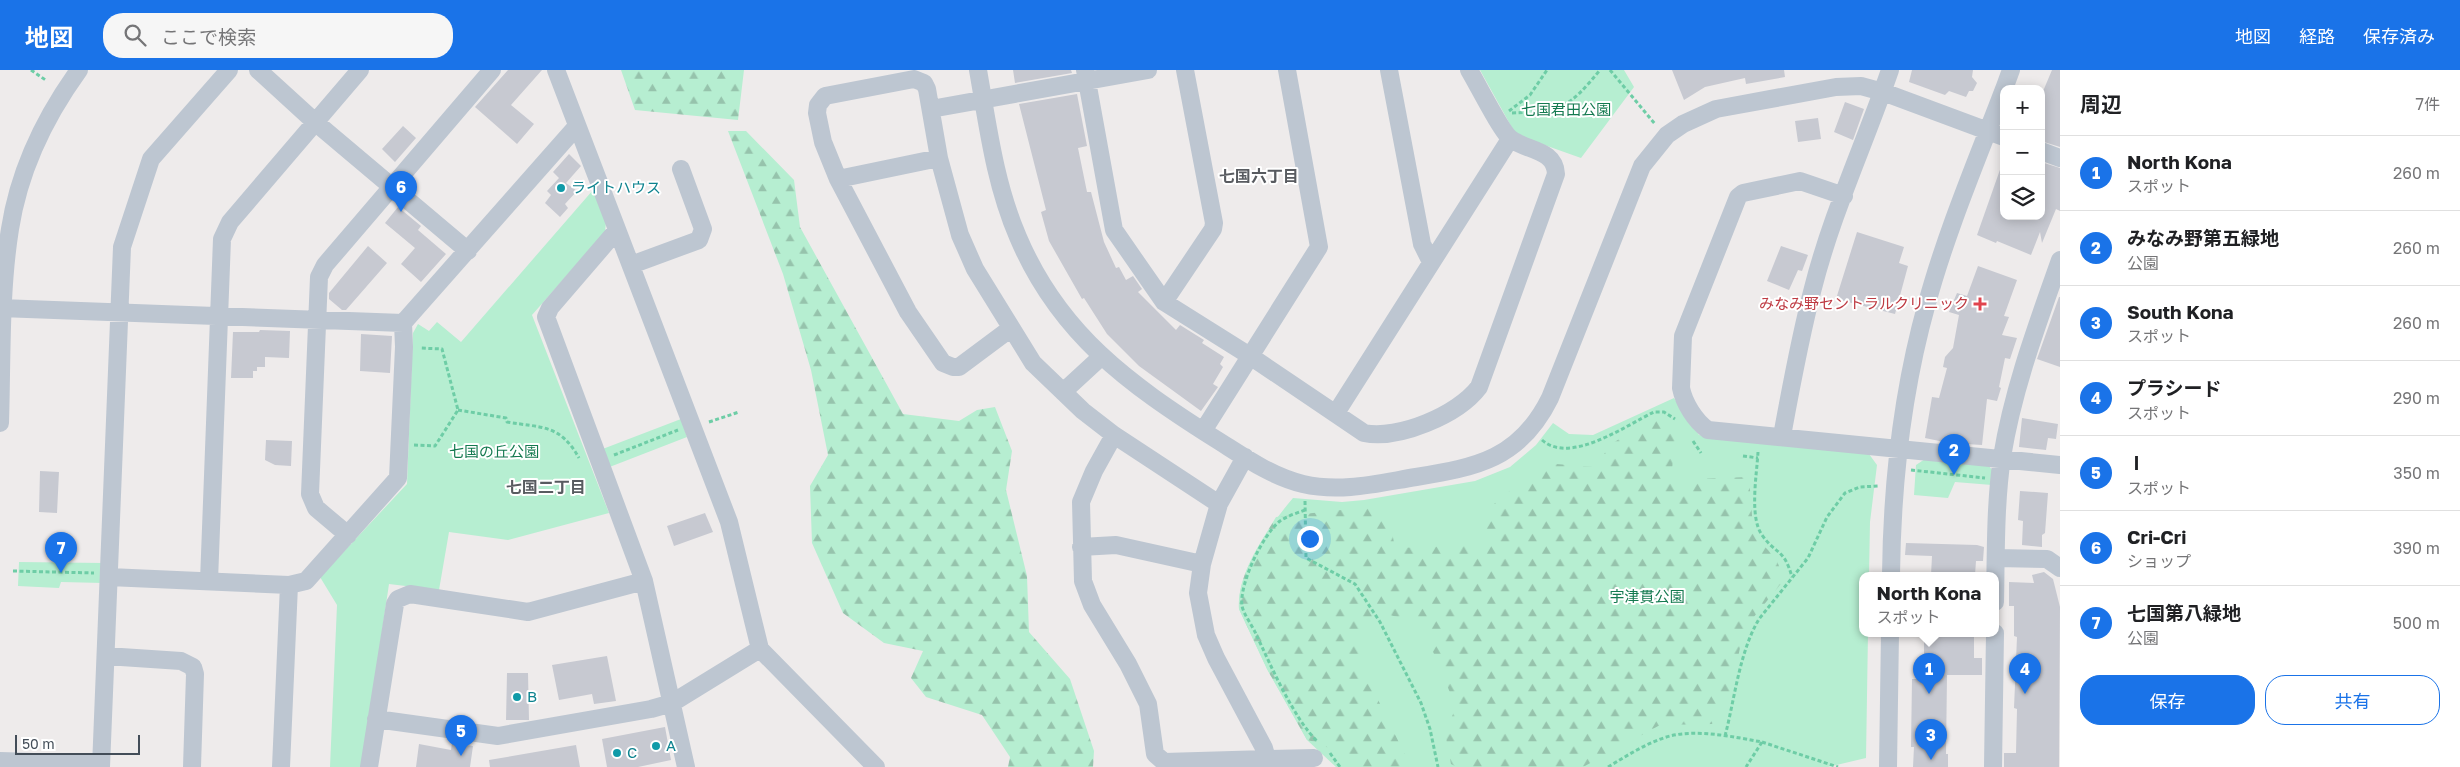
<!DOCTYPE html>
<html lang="ja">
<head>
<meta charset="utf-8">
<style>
  :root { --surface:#fff; --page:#f6f6f6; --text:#202124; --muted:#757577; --line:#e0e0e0; --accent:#1a73e8 }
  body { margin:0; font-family:"Golos Text","Noto Sans JP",sans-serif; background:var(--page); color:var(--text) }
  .controls { position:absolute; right:15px; top:15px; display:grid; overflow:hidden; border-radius:10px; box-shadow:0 2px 12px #0003 }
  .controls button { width:45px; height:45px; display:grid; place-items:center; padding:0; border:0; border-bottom:1px solid var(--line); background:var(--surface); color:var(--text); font:25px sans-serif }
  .scale { position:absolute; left:15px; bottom:12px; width:125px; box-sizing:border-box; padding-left:5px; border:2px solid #434d58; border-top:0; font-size:14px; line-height:18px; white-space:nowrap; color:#434d58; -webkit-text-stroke:4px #fff; paint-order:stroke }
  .you { position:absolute; left:1309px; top:468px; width:18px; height:18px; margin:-12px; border:4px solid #fff; border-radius:50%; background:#1a73e8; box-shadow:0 0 0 8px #1a73e833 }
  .badge { display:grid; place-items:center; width:32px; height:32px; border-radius:50%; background:var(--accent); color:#fff; font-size:16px; font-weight:700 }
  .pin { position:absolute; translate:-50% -41px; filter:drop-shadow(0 1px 2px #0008) }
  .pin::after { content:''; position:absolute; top:26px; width:18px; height:15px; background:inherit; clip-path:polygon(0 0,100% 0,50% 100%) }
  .popup { position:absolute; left:1859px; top:502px; width:140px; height:65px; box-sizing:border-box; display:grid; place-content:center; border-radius:10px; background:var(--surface); filter:drop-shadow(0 1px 4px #0005); font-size:16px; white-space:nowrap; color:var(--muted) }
  .popup b { font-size:19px; color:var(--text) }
  .popup::after { content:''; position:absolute; left:50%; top:100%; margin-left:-10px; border:10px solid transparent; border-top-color:var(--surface) }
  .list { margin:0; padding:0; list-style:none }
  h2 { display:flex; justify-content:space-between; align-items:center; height:65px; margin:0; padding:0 20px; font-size:21px }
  h2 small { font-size:16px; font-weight:400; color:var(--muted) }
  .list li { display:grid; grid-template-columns:32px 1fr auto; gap:15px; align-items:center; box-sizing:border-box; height:75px; padding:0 20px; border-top:1px solid var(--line) }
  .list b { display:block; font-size:19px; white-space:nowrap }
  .list p { margin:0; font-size:16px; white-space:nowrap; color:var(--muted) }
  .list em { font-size:16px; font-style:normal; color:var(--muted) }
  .actions { display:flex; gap:10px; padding:15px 20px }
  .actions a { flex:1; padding:11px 0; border:1px solid var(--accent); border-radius:20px; text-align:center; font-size:18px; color:var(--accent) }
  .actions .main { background:var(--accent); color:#fff }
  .icon { flex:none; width:28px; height:28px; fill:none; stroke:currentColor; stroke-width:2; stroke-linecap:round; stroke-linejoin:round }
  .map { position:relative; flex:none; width:2060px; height:697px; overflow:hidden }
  header { display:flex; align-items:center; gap:30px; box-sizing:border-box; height:70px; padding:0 25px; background:var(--accent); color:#fff }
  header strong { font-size:24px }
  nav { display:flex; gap:28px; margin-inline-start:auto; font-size:18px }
  .search { width:350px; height:45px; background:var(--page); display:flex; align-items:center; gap:12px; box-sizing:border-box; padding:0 18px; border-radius:20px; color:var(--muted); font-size:19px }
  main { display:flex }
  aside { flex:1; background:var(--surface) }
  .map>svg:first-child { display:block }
  .green { fill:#b6eed1 }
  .forest { fill:url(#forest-firs) }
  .building { fill:#c7c9d1 }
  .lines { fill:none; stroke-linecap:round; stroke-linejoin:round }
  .path { stroke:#6ecda6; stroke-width:3; stroke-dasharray:4 2.5; stroke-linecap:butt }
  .minor { stroke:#bdc6d1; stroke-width:18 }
  .culture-dot { fill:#0f9aa8; stroke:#fff; stroke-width:2 }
  .health-dot { fill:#e0444e; stroke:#fff; stroke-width:2 }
  .labels { text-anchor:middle; stroke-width:4; stroke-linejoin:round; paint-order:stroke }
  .park-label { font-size:15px; fill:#147a50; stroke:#fff }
  .culture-label { font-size:15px; fill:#0d838f; stroke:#fff; text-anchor:start }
  .health-label { font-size:15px; fill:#be3a42; stroke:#fff; text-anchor:end }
  .neighbourhood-label { font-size:16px; font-weight:bold; fill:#585b60; stroke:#fff }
</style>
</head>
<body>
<header>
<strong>地図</strong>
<div class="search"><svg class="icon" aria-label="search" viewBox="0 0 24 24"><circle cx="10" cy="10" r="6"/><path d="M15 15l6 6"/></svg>ここで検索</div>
<nav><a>地図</a><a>経路</a><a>保存済み</a></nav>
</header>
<main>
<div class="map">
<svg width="2060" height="697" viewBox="0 0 2060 697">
  <defs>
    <pattern id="forest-firs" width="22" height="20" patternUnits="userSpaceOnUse" patternTransform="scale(1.25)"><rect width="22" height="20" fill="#b6eed1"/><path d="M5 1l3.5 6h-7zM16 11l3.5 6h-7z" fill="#96c3ac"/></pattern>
  </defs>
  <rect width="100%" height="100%" fill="#eeebeb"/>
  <path class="green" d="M1480,0h144l10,17 -53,71 -65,-23z
    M593,120l13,32 -1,10 -73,83 77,198 -101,27 -59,-8 -10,58 -50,-6 -27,183h-32l7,-162 -17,-28 87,-93 6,-151 5,-9 11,7 8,-9 24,20z
    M1674,328l25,37 170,19 8,11 -7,57 -1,53h-6v58h5l-2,125 -38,9h-492l-29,-27 -40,-71 -28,-60c-2,-38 31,-84 54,-111l49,4 22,-2 111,-19 35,-14 26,-22 17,-22 16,11 24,1z
    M681,349l6,18 -80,31 -7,-18z
    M1925,389l63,6 5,6 -1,14 -37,-3 -7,16 -34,-3 2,-30z
    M19,492l85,1 -1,20 -42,-1 -2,6 -41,-2z"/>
  <path class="forest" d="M621,0h123l-6,50 -103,-10z
    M728,61h18l48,49 6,47 103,187 56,7 18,-11 18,-3 17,44 -6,39 21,86 2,56 41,47 24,72 -1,16h-85l2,-10 -28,-42 -56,-18 -15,-19 12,-27 -39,-8 -41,-30 -31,-70 -2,-57 18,-31 -17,-85 -28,-96z
    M1653,349l13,1 10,8 -5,52 78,-3 4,51 5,12 18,18 8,22 -40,49 -14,66 -18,29 -52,1 -77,42h-126l-6,-3 -6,-31 11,-26 -27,-65 -12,-20 -39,-10 -15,24 -3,27 51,104h-60c-11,-14 -26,-23 -44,-27l-40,-71 -28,-60c-2,-33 21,-65 37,-92l111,-12 8,43 87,-3 6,-36 55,-46 52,4 16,-23z"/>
  <path class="building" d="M508,0h34l-31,35 23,19 -17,20 -42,-37z
    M1013,0h58l1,3 -57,10z
    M1672,0h112l1,7 -39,7 -1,-6 -40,9 -21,13z
    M1912,0h61l-1,7 5,6 -4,8h-4l-3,6 -17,-6 -4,4 -36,-13z
    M2052,0h8v77l-19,-6v-45z
    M1077,24l10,52 -9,2 9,44h4l13,50 12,26 3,-1 7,13 7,-4 9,13 -4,3 38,38 4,-5 24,15 -2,3 22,14 -4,7 3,3 -10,17 5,3 -17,24 -62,-45 -32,-32 -23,-36 -2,1 -33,-58 -8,-29 5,-2 -27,-106z
    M1845,32l19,7 -11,31 -19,-8z
    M1818,48l3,21 -23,3 -3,-21z
    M403,56l13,12 -21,24 -13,-13z
    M569,84l12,12 -15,17 11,8 -12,13 3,4 -8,9 -15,-14 6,-8 -4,-4 12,-13 -6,-6z
    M2041,92l19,6v43l-4,-2 -14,34 -2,-11 -9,23 -34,-14 -1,2 -19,-8 25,-71h2v52h37z
    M398,137l23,19 -3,4 28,24 -25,28 -20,-18 14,-16 -30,-25z
    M1857,162l47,15 -5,16 9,3 -13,48 -59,-15z
    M368,176l19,17 -41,47h-4l-13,-11v-6z
    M1781,176l27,9 -6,16 -4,-1 -9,20 -22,-9z
    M1978,196l39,14 -13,36 5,1 -7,18 15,3 -7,21 -5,-1 -6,29 2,1 -4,13 -10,-2 -5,46 -33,-2 -24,-5 7,-41 7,1 8,-30 -4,-1 2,-10 8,-9 6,-33 -10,-3 8,-19 10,3z
    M2059,227h1v70l-23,-8z
    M260,260l30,1 -1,27 -24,-1v10h-8v4h-4v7h-22l2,-46h26z
    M361,264l31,2 -2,37 -30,-2z
    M2022,348l36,6 -2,15 -8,-1 -2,12 -27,-3z
    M266,370l26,1 -1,25 -16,-1 -10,-5z
    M40,401l19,1 -2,41 -18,-1z
    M2020,421l28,2 -3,40 -3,2v12l-20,-2 1,-24 -5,-1z
    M705,443l8,19 -39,14 -7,-20z
    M1906,473l71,2 7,2 -1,14h-7l-1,14h-44l1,-19 -27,-1z
    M2044,502l9,7 7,28 -1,160h-55v-14h12l1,-44 -3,-1 3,-71 -3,-1v-30h-5v-24l25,1 -2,-8z
    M1924,563h50v25h8v17h-35l-1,79h2v13h-35l1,-20h-3l1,-68h12z
    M607,586l9,45 -22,3 -2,-10 -33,6 -7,-35z
    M507,603h21l1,47h-23z
    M665,657l6,33 -33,7h-31l-5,-28z
    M452,673l21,3 -3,21h-54l3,-23 32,6z
    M576,675l4,22h-90l-1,-7z"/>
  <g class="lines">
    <path class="path" d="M31,0l16,11
      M1610,0l45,54
      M1509,41l21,-16 17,-25
      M1512,43c50,-2 56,-4 88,-43
      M458,340l48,8 1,4c35,6 53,2 72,36
      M709,352l30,-10
      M1542,370c28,25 83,-14 112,-28h10l11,7
      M1693,371l8,12
      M414,375l21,1 23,-36 -16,-61 -22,-1
      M1758,382c-1,21 -9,65 4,83 14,20 22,13 30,42
      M614,385l64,-25
      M1743,386l15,2
      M1911,400l74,8
      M1305,431l1,57 49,26 25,38 41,81 9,26 8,38
      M1305,440c-8,3 -18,6 -25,11 -17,13 -41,63 -38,85 2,9 10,19 14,28 14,30 39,87 62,108
      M13,501l81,2
      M1725,666c10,-38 14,-83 34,-117l49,-61 19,-41 18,-24 15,-6 18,-1
      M1762,672l76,25
      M1330,683l10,14
      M1608,697c20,-12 40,-25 62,-31 28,-7 64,1 92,6l-16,25"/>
    <path class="minor" d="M258,0l57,52 153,129
      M556,0l173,452 31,127 116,118
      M978,0c10,57 17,114 40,167 41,97 111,147 196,201 29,18 56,38 89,46 38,9 76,-1 113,-7 61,-10 104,-18 134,-79l92,-232 25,-31 16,-11 33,-15 120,-22 25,-1 22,6 121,45
      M1085,0l29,160 50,72 86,54 114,77c34,7 94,-18 115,-46l77,-213c-1,-25 -29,-23 -45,-35 -9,-6 -34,-56 -42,-69
      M1389,0l33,174 9,18
      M2004,19l7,-19
      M931,39l217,-39
      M2041,81l19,7
      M838,109l101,-21
      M1844,126l-44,-15 -57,12 -5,4 -55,139 -2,52c3,15 14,33 27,42l352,35
      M617,160l-67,78 -4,9 98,264 42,186
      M631,195l68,-25 4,-11 -22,-60
      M1164,232l49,-73 1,-6 -29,-153
      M0,238l403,15
      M1010,259l-51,38h-6l-10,-4 -35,-51 -70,-133 -15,-37 -6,-29 1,-8 7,-9 89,-17 10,4 3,6 12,69 21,77 15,34 58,94 50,48 31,24 105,69
      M1063,322l38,-35
      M1336,343l174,-274
      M0,353c2,-63 0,-132 10,-194 9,-58 35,-112 69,-159
      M1203,361l116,-184 -32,-177
      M1114,365l-20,36 -13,31 2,79 9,24 36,59 20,40 7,50 9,8 103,-3 -3,-11 -48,-90 -10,-23 -8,-42 4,-29 17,-60 26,-47
      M1782,366c9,-49 18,-99 31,-148 19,-75 52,-145 77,-218
      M348,465l-32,-27 -6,-14 9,-217 6,-12 167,-195
      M1081,477l35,-2 86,19
      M1996,488l51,1 13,9
      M1891,505c1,-92 11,-183 36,-272 20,-73 50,-143 77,-214
      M109,507l180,8 17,-4 92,-103 6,-131 -1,-24 174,-197
      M209,511l13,-342 8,-17 130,-152
      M1995,532c1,-48 0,-97 7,-145 11,-68 35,-132 58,-197
      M106,586l75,5 12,6 2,7 -3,93
      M376,649l122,17 153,-27 21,-6 88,-54
      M1267,689l47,-1
      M0,691l101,3
      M101,697l21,-520 29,-88 78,-89
      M281,697l8,-182
      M369,697l26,-163 3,-5 12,-5 118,18 116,-31
      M1888,697l2,-134
      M1993,697l2,-134"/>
  </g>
  <g class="culture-dot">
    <circle cx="561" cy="118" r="5"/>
    <circle cx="517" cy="627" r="5"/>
    <circle cx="656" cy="676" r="5"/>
    <circle cx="617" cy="683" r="5"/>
  </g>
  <path class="health-dot" d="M1977.5 226.5h5v5h5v5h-5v5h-5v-5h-5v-5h5z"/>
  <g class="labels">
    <g class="park-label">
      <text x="1566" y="45">七国君田公園</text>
      <text x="494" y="387">七国の丘公園</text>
      <text x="1647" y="532">宇津貫公園</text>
    </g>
    <g class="culture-label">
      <text x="571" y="123">ライトハウス</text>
      <text x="527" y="632">B</text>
      <text x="666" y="681">A</text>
      <text x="627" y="688">C</text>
    </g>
    <g class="health-label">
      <text x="1969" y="239">みなみ野セントラルクリニック</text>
    </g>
    <g class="neighbourhood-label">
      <text x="1259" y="112">七国六丁目</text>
      <text x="546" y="423">七国二丁目</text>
    </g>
  </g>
</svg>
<div class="controls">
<button>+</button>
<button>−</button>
<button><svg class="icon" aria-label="layers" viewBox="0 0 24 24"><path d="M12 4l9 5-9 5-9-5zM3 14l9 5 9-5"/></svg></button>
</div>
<div class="scale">50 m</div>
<div class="you"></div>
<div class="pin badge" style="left:1929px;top:624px">1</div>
<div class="popup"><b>North Kona</b>スポット</div>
<div class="pin badge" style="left:1954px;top:405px">2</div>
<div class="pin badge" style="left:1931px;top:690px">3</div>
<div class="pin badge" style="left:2025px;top:624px">4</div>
<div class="pin badge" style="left:461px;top:686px">5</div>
<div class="pin badge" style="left:401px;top:142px">6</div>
<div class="pin badge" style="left:61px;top:503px">7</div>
</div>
<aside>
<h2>周辺<small>7件</small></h2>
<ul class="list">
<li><span class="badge">1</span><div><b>North Kona</b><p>スポット</p></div><em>260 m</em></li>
<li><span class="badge">2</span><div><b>みなみ野第五緑地</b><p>公園</p></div><em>260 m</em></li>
<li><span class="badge">3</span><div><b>South Kona</b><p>スポット</p></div><em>260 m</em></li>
<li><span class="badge">4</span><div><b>プラシード</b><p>スポット</p></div><em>290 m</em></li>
<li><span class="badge">5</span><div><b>Ⅰ</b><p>スポット</p></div><em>350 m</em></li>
<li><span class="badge">6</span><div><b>Cri-Cri</b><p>ショップ</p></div><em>390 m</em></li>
<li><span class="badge">7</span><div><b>七国第八緑地</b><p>公園</p></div><em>500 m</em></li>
</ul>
<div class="actions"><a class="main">保存</a><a>共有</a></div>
</aside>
</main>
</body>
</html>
